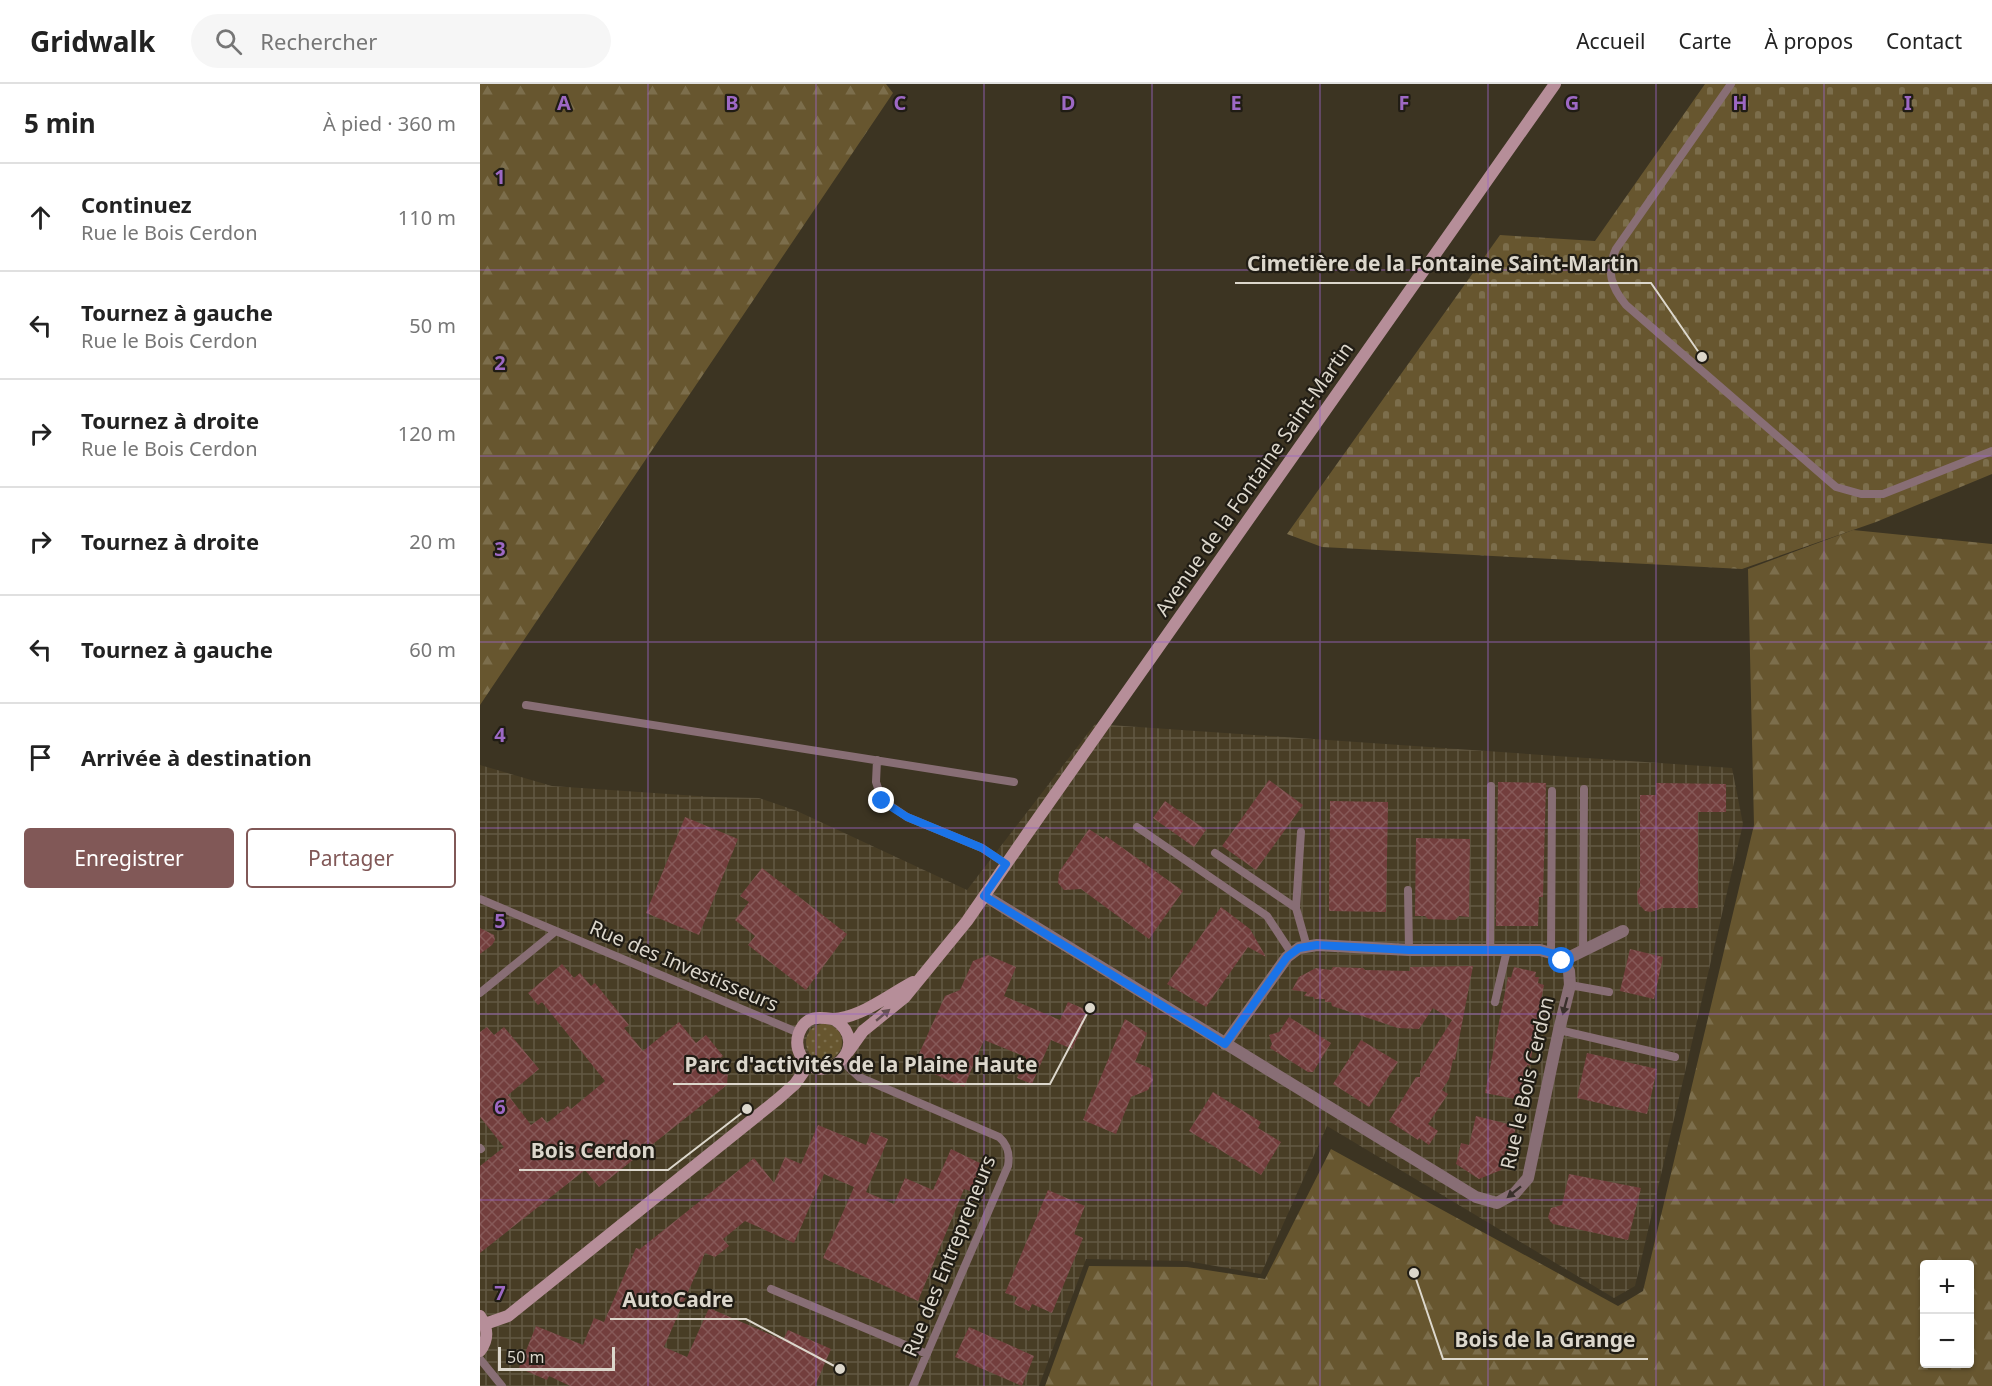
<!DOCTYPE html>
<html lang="fr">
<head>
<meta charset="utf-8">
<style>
  :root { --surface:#fff; --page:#f6f6f6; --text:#222; --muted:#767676; --line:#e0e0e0; --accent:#815857 }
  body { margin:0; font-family:"Noto Sans",sans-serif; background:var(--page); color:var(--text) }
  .controls { position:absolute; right:18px; bottom:18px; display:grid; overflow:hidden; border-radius:6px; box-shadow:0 2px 4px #0004 }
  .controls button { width:54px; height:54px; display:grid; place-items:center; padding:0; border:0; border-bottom:2px solid var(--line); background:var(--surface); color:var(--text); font:30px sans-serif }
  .scale { position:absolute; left:18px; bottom:15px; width:117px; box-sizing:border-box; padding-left:6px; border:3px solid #dcd7cc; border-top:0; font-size:16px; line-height:21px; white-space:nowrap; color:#dcd7cc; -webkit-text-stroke:4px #201c14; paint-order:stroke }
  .stop { position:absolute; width:18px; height:18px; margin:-14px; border:4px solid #1a73e8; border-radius:50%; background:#fff }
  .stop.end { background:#1a73e8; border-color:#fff; box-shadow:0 2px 6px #0008 }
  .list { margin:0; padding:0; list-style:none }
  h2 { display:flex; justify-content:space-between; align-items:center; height:78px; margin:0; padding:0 24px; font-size:26px }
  h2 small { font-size:20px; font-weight:400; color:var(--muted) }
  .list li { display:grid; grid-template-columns:39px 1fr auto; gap:18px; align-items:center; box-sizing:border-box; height:108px; padding:0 24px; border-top:2px solid var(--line) }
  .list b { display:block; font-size:22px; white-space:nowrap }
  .list p { margin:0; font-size:20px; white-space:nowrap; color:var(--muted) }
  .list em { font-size:20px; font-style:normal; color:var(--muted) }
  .actions { display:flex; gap:12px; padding:18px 24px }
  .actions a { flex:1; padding:14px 0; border:2px solid var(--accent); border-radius:6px; text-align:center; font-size:21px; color:var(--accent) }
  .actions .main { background:var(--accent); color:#fff }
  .icon { flex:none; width:33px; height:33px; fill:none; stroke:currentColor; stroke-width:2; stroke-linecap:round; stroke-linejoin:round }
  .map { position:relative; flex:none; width:1512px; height:1302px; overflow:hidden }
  header { display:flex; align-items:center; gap:36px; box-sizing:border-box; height:84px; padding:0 30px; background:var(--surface); border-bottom:2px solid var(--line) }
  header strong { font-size:28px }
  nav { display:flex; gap:33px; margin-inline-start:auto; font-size:21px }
  .search { width:420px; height:54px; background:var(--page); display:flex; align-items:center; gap:15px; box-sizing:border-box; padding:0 21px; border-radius:33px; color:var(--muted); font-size:22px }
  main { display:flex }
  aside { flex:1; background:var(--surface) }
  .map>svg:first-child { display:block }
  .industrial { fill:url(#industrial-grid) }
  .grass { fill:url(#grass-dots) }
  .forest { fill:url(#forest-firs); fill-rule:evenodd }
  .cemetery { fill:url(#cemetery-stones) }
  .building { fill:url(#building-cross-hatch) }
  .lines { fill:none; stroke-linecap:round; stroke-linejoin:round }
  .service { stroke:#886e75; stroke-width:8 }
  .minor { stroke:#886e75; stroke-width:12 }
  .secondary { stroke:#b68e99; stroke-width:12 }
  .oneway { fill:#3a302c }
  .oneway2 { fill:#644f50 }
  .route { stroke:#1a73e8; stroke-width:8 }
  .grid { fill:none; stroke:#9d68c4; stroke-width:1.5; stroke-opacity:0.55 }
  .labels { text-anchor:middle; stroke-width:4.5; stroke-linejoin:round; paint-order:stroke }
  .street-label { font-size:20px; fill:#dcd7cc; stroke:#201c14 }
  .grid-label { font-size:20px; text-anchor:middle; font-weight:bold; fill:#9d68c4; stroke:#201c14; stroke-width:4.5; stroke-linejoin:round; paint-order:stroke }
  .leader { fill:none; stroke:#dcd7cc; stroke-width:2 }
  .callout-dot { fill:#dcd7cc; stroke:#201c14; stroke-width:2 }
  .callout-label { font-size:21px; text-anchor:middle; font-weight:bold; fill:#dcd7cc; stroke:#201c14; stroke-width:4.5; stroke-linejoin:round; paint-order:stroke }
</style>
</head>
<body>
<header>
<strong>Gridwalk</strong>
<div class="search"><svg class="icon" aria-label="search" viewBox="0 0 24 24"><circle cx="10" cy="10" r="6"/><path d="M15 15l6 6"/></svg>Rechercher</div>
<nav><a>Accueil</a><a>Carte</a><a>À propos</a><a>Contact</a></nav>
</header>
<main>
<aside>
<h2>5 min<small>À pied · 360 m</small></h2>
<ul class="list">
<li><svg class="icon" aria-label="ahead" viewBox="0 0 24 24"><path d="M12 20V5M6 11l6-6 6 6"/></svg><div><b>Continuez</b><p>Rue le Bois Cerdon</p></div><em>110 m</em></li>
<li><svg class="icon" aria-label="left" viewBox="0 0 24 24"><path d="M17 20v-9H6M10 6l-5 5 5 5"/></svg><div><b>Tournez à gauche</b><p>Rue le Bois Cerdon</p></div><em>50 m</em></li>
<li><svg class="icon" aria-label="right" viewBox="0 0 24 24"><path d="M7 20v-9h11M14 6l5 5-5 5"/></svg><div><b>Tournez à droite</b><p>Rue le Bois Cerdon</p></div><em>120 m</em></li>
<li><svg class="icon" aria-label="right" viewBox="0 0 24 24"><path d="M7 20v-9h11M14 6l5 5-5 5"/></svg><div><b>Tournez à droite</b></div><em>20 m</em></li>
<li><svg class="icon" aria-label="left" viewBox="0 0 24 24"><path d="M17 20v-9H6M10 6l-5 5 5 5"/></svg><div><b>Tournez à gauche</b></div><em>60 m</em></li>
<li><svg class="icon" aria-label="arrive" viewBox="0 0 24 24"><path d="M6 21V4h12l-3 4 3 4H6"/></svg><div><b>Arrivée à destination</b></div></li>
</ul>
<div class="actions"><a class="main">Enregistrer</a><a>Partager</a></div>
</aside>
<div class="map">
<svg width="1512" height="1302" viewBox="0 0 1512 1302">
  <defs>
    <pattern id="industrial-grid" width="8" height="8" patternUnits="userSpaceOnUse" patternTransform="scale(1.5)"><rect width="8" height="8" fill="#483d25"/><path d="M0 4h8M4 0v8" fill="none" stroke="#625843"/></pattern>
    <pattern id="grass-dots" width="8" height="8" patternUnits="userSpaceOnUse" patternTransform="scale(1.5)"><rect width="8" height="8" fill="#67562f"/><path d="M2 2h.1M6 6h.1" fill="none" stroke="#7c6e4c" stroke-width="1.8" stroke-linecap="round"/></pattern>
    <pattern id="forest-firs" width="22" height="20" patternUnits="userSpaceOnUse" patternTransform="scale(1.5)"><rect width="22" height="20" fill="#67562f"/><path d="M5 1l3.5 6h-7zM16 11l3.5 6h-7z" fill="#7c6e4c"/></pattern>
    <pattern id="cemetery-stones" width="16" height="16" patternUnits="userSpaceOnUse" patternTransform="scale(1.5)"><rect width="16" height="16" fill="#67562f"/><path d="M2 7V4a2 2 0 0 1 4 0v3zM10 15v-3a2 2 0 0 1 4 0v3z" fill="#7c6e4c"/></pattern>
    <pattern id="building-cross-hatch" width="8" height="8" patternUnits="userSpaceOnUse" patternTransform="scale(1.5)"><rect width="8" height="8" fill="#733e3d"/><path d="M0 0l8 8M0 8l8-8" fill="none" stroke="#865958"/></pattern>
  </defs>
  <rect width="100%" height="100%" fill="#3c3422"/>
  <path class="industrial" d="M615,640l637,44 11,56 -108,462 -21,12 -287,-172 -66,148 -74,-13 -101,-2 -47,127h-559v-621l72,21 160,11 47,1 38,13 170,79z"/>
  <path class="grass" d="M326 958a18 18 0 1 1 36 0a18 18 0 1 1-36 0Z"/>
  <path class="forest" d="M0,0h406l7,9 -413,612z
    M1373,446l139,14v842h-947l44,-120 98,1 78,12 66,-130 287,157 25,-15 111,-466 -6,-256zM1444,1180h46v100h-46z"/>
  <path class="cemetery" d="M1225,0h287v390l-116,48 -134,47 -420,-22 -35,-13 213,-299 95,6z"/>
  <path class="building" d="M789,696l34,25 -47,65 -34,-24z
    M1018,698l48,1 -3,114h-4l-1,29h-42z
    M1176,699l70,1v28h-28v96h-35l-12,4 -6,-1 -7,-8 -1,-11 3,-5v-92h16z
    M685,717l41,29 -12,17 -41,-29z
    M850,717l58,1 -2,110 -57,-1z
    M205,733l53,22 -39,96 -53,-22z
    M609,745l15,10 2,-3 77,55 -34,48 -68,-50 -17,1 -6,-7 1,-11z
    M936,754l54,1 -1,78 -10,-1 -4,4 -27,-1 -3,-3h-10z
    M282,784l85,66 -41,56 -58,-45 7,-9 -20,-16 14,-18 -9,-6z
    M741,823l29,22 16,28 -18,-10 -42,60 -39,-23z
    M0,844l14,7 1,5 -3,5 -12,9z
    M1150,865l33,8 -9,42 -34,-8z
    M508,871l28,12 -12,29 56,24 8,-18 21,9 -17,38 -21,-9 -19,44 -15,-6 9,-21 -42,-17 -20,47 -50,-22 31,-69 15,-6 13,-29z
    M82,880l12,14 6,-5 11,13 4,-3 34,42 -5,3 19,23 36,-29 17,21 10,-8 17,21 -4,3 9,12 -1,14 -128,102 -14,-17 -105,83v-87l24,-19 -24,-30v-85l7,-5 7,8 10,-8 35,42 -31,26 23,30 11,-8 5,6 21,-17 3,3 34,-28 -63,-79 -4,3 -10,-12z
    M993,882l-18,94 -2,-1 -4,20 -7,11 6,4 -20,30 10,7 -9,14 -10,-7 -1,2 -29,-19 27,-44h4v-6l32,-51 -19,-12 -14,21 -21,-1 -66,-22 -1,-4h-6v-3h-11v-2l-10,-1 3,-4 -15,-2 7,-13 17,-9 15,2 2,-3 30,1 2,2 45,1v-4z
    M1034,883l22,5 -1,5h4l-1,6 6,2 -8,40 -6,41 -3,-1 -2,19h-2l-3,16 -35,-7 23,-116 3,1z
    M809,933l42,26 -18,29h-5l-38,-24 2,-4 -3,-9 10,-3z
    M645,935l22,14 -12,29 15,6 3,12 -5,10 -17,7 -15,37 -33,-14z
    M881,956l37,22 -29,45 -36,-23z
    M1107,969l70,16 -10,45 -70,-16z
    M733,1008l48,30 -3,6 23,14 -20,33 -72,-44z
    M996,1032l40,10 -9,41h-5l-1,3 -22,9 -23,-15 5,-21 8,2z
    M338,1041l48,20 5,-13 17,7 -22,53 28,12 11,-26 28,12 18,-41 31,15 -12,27 -6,-2 -46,112 -95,-43 31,-71 -30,-13 -30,69 -49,-22 -22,18 6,7 -14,11 -10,-4 -41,94 23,10 22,-49 74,32 5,-10 43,19 -16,37h-245l-21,-10 -2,4 -28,-12 17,-42 47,19 11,-27 10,4 32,-74 4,1 114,-91 20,25 11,-26 16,7z
    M1089,1090l72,14 -13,52 -75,-16 -3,-3 -2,-4 3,-9 11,-3z
    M568,1106l37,16 -11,28 9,4 -31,75 -20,-9 -3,7 -15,-7 3,-7 -12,-4z
    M489,1243l65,29 -12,30 -67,-29z"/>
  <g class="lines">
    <path class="service" d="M1251,0l-115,165c-10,22 -5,38 10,56l210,182 25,7h22l109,-43
      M46,621l488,77
      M397,676l-1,22 6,18 25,17 75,31 24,16
      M657,743l130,89 25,38
      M735,769l81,55 11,39
      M928,806l1,60
      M0,815l76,32 -76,62
      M816,824l5,-76
      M76,847l243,102
      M1010,866l1,-164
      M1103,867l1,-162
      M1071,869l1,-162
      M1090,901l39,7
      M1015,918l12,-52
      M1079,946l116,27
      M362,977l17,16 140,60c9,8 11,17 9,29l-95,220
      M0,1064l1,1
      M291,1205l156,65
      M0,1275l22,27"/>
    <path class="minor" d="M505,812l491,301 21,6 18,-10 13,-15 31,-148 11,-45 -1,-14 -7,-10 -11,-8 -11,-3h-131l-92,-5 -18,3 -12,9 -62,87
      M1082,877l61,-30"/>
    <path class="secondary" d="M354,935c41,27 -12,72 -33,37 -4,-7 -5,-15 -2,-23 7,-18 20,-16 34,-14 8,0 20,-4 27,-7 18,-8 36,-21 53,-30
      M368,968l15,-21 42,-34 62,-76 60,-87 528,-750
      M0,1232c8,12 9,23 0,35
      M5,1240l23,-8 270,-217 17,-15 14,-20"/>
  </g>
  <defs><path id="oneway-solid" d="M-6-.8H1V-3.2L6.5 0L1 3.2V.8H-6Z" transform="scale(1.5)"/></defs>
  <g class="oneway">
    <use href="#oneway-solid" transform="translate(1085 922) rotate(105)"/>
    <use href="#oneway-solid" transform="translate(1034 1108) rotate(141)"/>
  </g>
  <use class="oneway2" href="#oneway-solid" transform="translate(403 931) rotate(-40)"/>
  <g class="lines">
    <path class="route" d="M402,717l25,16 75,31 24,16 -22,32 241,148 62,-87 12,-9 18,-3 92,5h131l11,3 11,8"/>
  </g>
  <path class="grid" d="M168,0v1302M336,0v1302M504,0v1302M672,0v1302M840,0v1302M1008,0v1302M1176,0v1302M1344,0v1302M0,186h1512M0,372h1512M0,558h1512M0,744h1512M0,930h1512M0,1116h1512"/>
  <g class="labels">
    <g class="street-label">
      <text transform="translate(774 395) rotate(-55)" y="7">Avenue de la Fontaine Saint-Martin</text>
      <text transform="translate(204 882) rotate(23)" y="7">Rue des Investisseurs</text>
      <text transform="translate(1047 999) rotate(-77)" y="7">Rue le Bois Cerdon</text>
      <text transform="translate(469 1172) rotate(-68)" y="7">Rue des Entrepreneurs</text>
    </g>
  </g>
  <g class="grid-label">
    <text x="84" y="26">A</text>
    <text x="252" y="26">B</text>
    <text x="420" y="26">C</text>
    <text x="588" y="26">D</text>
    <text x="756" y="26">E</text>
    <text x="924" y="26">F</text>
    <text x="1092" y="26">G</text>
    <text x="1260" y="26">H</text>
    <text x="1428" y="26">I</text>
    <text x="20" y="100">1</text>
    <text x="20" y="286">2</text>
    <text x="20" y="472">3</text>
    <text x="20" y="658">4</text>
    <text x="20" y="844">5</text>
    <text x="20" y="1030">6</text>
    <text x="20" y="1216">7</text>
  </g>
  <path class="leader" d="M1222 273L1171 199H755M610 924L570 1000H193M267 1025L188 1086H39M360 1285L266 1235H130M934 1189L963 1275H1168"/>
  <g class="callout-dot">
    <circle cx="1222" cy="273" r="6"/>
    <circle cx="610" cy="924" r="6"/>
    <circle cx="267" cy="1025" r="6"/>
    <circle cx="360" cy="1285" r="6"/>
    <circle cx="934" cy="1189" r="6"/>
  </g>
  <g class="callout-label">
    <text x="963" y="187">Cimetière de la Fontaine Saint-Martin</text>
    <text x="381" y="988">Parc d'activités de la Plaine Haute</text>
    <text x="113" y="1074">Bois Cerdon</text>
    <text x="198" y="1223">AutoCadre</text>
    <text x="1065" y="1263">Bois de la Grange</text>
  </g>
</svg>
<div class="controls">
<button>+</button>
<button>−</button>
</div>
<div class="scale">50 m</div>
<div class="stop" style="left:1082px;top:877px"></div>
<div class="stop end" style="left:402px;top:717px"></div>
</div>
</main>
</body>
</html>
